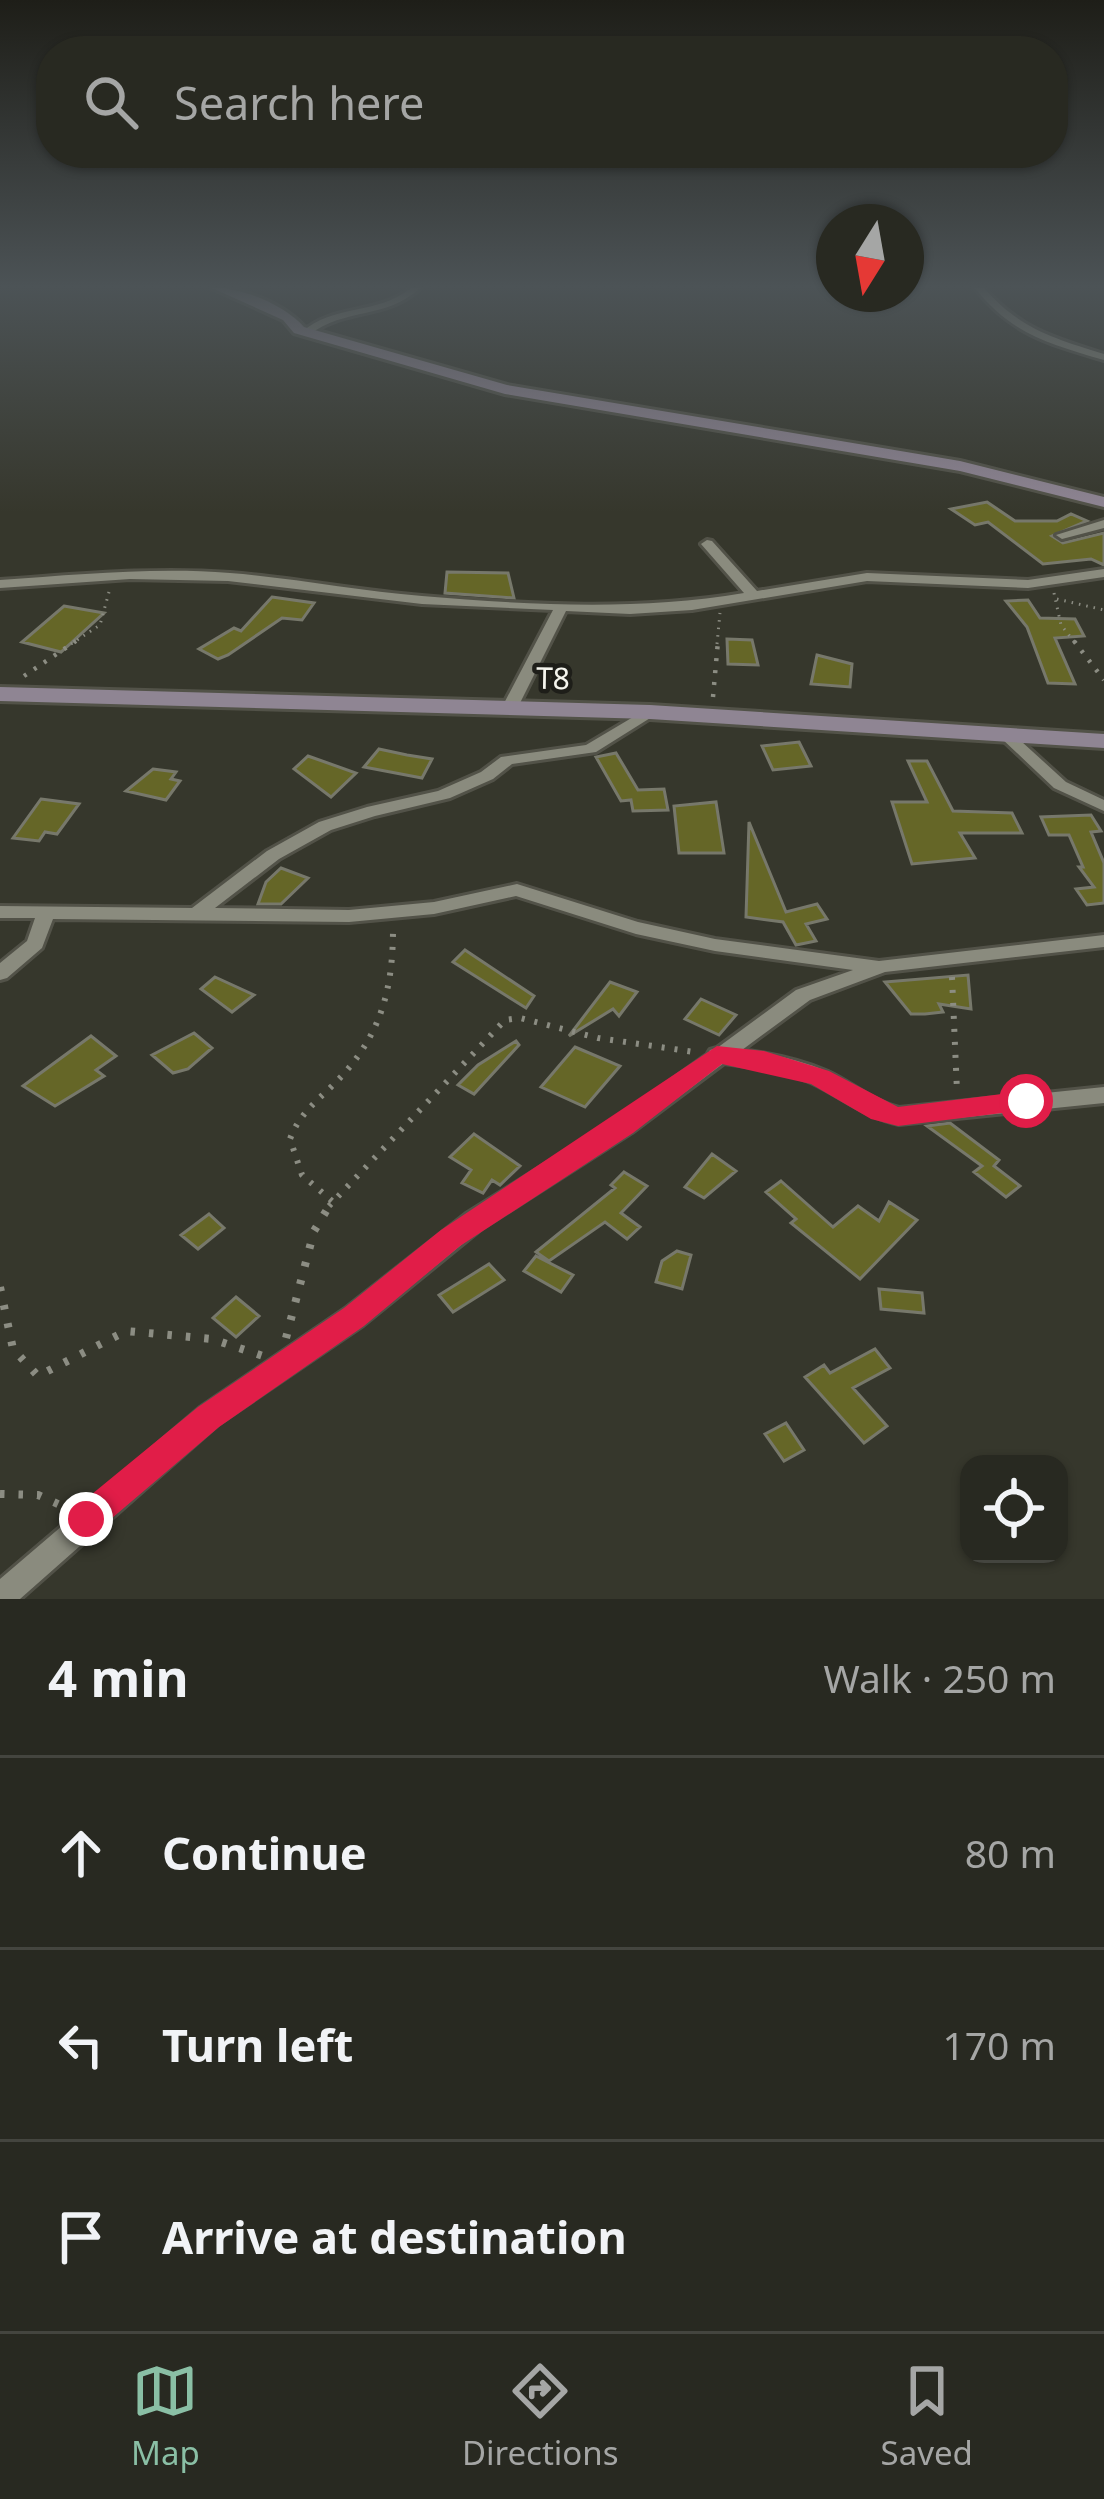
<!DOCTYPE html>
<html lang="en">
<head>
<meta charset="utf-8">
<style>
  :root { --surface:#282921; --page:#30312a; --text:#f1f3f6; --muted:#a5a6a5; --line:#44453f; --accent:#8abfa5 }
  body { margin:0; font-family:"Noto Sans",sans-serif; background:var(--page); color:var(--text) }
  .controls { position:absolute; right:36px; bottom:36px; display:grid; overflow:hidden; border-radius:24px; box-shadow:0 3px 9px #0004 }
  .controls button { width:108px; height:108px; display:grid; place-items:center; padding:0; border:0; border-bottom:3px solid var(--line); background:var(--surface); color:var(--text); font:60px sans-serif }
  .compass { position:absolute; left:816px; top:204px; width:108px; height:108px; border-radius:50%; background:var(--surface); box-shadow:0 3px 9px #0004; rotate:191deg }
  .stop { position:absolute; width:36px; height:36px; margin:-27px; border:9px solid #e11d48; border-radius:50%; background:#fff }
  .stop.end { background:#e11d48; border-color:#fff; box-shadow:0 3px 12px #0008 }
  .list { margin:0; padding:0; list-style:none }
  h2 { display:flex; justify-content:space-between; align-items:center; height:156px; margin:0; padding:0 48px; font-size:51px }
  h2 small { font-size:39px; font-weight:400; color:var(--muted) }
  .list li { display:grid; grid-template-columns:78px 1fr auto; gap:36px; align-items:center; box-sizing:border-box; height:192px; padding:0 48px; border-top:3px solid var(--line) }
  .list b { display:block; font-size:45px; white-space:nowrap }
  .list em { font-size:39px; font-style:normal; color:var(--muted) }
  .icon { flex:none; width:66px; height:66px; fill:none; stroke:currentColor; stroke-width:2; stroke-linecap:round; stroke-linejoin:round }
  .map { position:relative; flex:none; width:1104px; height:1599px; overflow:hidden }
  .search { position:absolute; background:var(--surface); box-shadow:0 3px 9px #0004; left:36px; right:36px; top:36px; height:132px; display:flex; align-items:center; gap:30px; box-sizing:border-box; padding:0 42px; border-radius:48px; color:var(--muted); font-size:45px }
  .sheet { height:732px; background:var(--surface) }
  nav { display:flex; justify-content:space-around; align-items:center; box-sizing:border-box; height:168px; border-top:3px solid var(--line); background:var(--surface); font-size:33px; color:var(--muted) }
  nav a { display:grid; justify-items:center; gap:6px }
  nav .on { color:var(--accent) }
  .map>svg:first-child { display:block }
  .building { fill:#656627; stroke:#77786b; stroke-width:3 }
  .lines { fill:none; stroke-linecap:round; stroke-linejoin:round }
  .street-casing { stroke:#525248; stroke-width:6 }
  .secondary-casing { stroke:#525248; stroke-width:6 }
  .path-far3 { stroke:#8c8d83; stroke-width:3; stroke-dasharray:1.5 6; stroke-linecap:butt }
  .path-far2 { stroke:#8c8d83; stroke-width:4.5; stroke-dasharray:3 9; stroke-linecap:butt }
  .path-far1 { stroke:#8c8d83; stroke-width:6; stroke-dasharray:3 10; stroke-linecap:butt }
  .path { stroke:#8c8d83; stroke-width:8; stroke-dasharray:4.5 14; stroke-linecap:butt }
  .street { fill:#8a8b7e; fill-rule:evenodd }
  .secondary { fill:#8f8593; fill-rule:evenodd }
  .route { fill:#e11d48 }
  .labels { text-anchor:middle; stroke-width:9; stroke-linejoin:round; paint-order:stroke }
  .street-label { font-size:30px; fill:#f5f5ee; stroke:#1e1e19 }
</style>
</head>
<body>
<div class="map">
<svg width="1104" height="1599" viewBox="0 0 1104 1599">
  <rect width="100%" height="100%" fill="#36372c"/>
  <path class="building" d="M987,502l28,19h42l14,-7 16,7 -35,15 11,7 41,-10v32l-13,-6 -48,5 -55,-42 -13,3 -24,-16z
    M447,572l61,1 6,25 -69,-5z
    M272,597l42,6 -12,17 -20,-2 -54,37 -10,4 -19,-10 35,-21 7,3z
    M1028,600l12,18 35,1 9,17 -29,2 20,46 -27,-1 -21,-56 -21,-26z
    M64,606l40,7 -43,39 -39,-10z
    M727,639l25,1 6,25 -30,-1z
    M817,655l35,9 -2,23 -39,-3z
    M799,742l12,24 -38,4 -11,-24z
    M379,749l28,6 25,4 -10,19 -58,-11z
    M616,753l22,37 26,-1 4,21 -35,1 -2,-11 -10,1 -25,-44z
    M308,756l48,17 -25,24 -37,-28z
    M908,761h19l26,50 59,2 10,20h-62l15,25 -63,6 -20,-62h35z
    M153,769l23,3 -5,7 9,2 -14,19 -40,-9z
    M41,799l38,5 -22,30 -12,-2 -6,9 -26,-3z
    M716,802l8,51h-45l-5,-47z
    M1091,815l10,16 -10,1 13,31v40l-17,2 -11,-16 18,-2 -15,-20h4l-14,-32h-20l-8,-18z
    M749,822l37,90 31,-8 10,15 -21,5 10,17 -20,4 -13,-23 -37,-5z
    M281,868l27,10 -27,26h-23l8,-22z
    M465,950l69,46 -8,12 -73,-46z
    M968,975l3,34 -32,-5 4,8 -18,2h-14l-26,-32z
    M215,977l39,18 -22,17 -31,-23z
    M610,982l27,10 -18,24 -6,-7 -44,27z
    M701,999l35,16 -17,20 -34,-16z
    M194,1033l18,15 -24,21 -15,4 -21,-18z
    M91,1036l25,20 -20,14 8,6 -49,30 -32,-20z
    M516,1041l3,4 -45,49 -16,-9 20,-20z
    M575,1047l45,19 -35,41 -44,-20z
    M950,1123l49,37 -5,6 26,20 -14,11 -32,-25 8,-6 -55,-40z
    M474,1134l46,32 -20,19 -8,-5 -9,13 -21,-10 9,-13 -21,-13z
    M712,1154l24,17 -32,27 -19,-11z
    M624,1172l23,14 -26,27 19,14 -13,12 -22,-17 -56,39 -13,-9 79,-64 -4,-3z
    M781,1181l52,46 25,-21 21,15 10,-19 28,18 -57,59 -69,-56 5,-4 -30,-27z
    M209,1214l15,14 -26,21 -17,-14z
    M677,1251l14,4 -9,34 -26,-7 6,-21z
    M536,1256l37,19 -12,17 -37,-21z
    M489,1264l15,16 -51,32 -14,-17z
    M879,1289l43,4 2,20 -43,-4z
    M236,1297l23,19 -23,21 -23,-19z
    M875,1349l15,19 -37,20 34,38 -23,17 -59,-66 19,-12 6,8z
    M786,1423l18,27 -20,11 -19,-27z"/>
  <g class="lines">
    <defs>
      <path id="street" d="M411,288h9c-34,32 -75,19 -111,47l-8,-2c33,-30 75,-17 110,-45z
        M975,288h9c36,41 69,50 120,66v6c-54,-16 -93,-26 -129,-72z
        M1104,520v8l-42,11 -6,-4z
        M707,540l5,1 45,50 110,-18 161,7 76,-11v8l-76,11 -161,-7 -175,29 -62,4 -64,-3 -49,98 -8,5 -8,-5 52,-99 -131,-6 -194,-23 -98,-2 -130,9v-8c76,-5 153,-13 230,-7 64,5 128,18 192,23 107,9 216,15 322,-3l-43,-49z
        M650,707l8,5 -3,3 -59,37 -84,12 -19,15 -43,19 -75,18 -44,14 -52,29 -64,49 134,2 85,-8 83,-18 121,38 77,17 164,22 225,-26v12l-219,25 -75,28 -68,50c29,4 59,10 86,22 24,11 45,30 71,36l205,-21v16l-205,21c-34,-7 -58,-28 -88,-42 -28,-12 -58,-15 -87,-19l-92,69 -150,96 -119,97 -145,99 -198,175h-20v-20l200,-171 145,-99 121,-95 150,-94 91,-65 3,-5 7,-2 79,-58 57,-20 -138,-19 -79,-17 -120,-38 -82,18 -85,8 -296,-3 -11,29 -35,30 -7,2v-17l27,-22 8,-23h-35v-12l192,2 75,-57 52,-29 48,-15 71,-16 43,-19 20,-15 85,-12z
        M1005,729l5,2 56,51 38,18v11l-50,-23 -54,-51 -3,-3z"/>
      <path id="secondary" d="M212,288c30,-1 73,17 92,39l203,58 453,76 144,36v10l-144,-36 -455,-77 -211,-61 -11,-13z
        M0,687l650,18 454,29v14l-454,-29 -650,-18z"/>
    </defs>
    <use href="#street" class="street-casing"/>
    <use href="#secondary" class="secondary-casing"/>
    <path class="path-far3" d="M1054,593l7,32 15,19
      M1057,599l47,11
      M71,644l29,-19 9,-33
      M717,644l3,-31"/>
    <path class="path-far2" d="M1074,641l30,39
      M24,676l52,-35
      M713,697l5,-56"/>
    <path class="path-far1" d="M952,977l5,114
      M332,1201l-30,-26 -12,-36c8,-22 23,-35 40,-51 48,-46 63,-93 63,-159
      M329,1206l176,-186 15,-2 78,20 96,14"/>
    <path class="path" d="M0,1287l13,62 25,27 88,-45 86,8 51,17
      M286,1338l28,-107 17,-28
      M0,1494l38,1 31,14"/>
    <use href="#street" class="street"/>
    <use href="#secondary" class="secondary"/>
  </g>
  <linearGradient id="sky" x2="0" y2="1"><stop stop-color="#1e1e18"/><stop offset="0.56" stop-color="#4c5356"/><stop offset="1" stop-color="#4c5356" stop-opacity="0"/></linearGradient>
  <rect width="1104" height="512" fill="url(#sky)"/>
  <path class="route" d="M717,1046l47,5 65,20 69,36 128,-16 12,10 -12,9 -128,16 -27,-7 -60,-35 -89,-20 -89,69 -173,113 -96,80 -145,101 -121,103 -12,5 -11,-5 -5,-11 5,-11 123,-101 146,-99 97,-78z"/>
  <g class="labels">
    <g class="street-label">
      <text transform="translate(553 679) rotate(1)" y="10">T8</text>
    </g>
  </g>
</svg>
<div class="controls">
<button><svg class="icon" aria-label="locate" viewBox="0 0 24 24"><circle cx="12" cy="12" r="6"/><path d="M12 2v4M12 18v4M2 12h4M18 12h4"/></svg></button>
</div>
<svg class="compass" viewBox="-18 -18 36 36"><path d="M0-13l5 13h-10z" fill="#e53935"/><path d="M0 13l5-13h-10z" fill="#a5a6a5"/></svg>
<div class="stop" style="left:1026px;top:1101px"></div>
<div class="stop end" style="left:86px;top:1519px"></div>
<div class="search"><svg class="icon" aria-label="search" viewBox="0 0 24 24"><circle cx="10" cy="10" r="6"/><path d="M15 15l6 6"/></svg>Search here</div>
</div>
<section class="sheet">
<h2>4 min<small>Walk · 250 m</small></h2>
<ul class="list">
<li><svg class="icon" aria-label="ahead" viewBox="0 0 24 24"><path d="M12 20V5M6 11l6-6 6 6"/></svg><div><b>Continue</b></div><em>80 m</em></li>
<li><svg class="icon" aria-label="left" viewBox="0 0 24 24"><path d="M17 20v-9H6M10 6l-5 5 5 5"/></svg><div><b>Turn left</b></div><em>170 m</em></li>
<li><svg class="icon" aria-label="arrive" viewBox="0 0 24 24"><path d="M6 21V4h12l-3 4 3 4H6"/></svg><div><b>Arrive at destination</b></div></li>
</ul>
</section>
<nav>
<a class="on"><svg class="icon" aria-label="map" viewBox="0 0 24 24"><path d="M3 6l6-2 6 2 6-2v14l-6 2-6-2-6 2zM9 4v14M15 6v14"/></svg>Map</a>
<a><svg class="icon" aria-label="directions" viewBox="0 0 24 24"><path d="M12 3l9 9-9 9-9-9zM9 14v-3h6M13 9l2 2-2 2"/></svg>Directions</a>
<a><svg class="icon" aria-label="saved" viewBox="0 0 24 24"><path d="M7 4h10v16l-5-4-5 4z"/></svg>Saved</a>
</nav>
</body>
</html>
